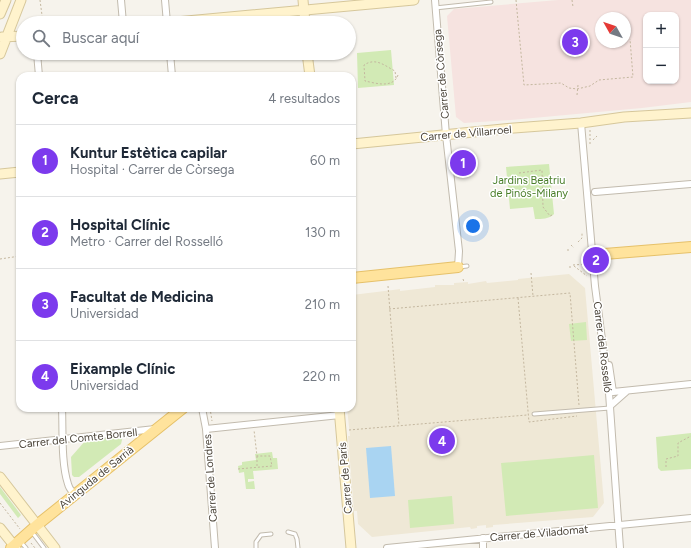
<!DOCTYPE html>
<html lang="es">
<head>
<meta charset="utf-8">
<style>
  :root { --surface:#fff; --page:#f2f2f3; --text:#1f2937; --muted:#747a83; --line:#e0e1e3; --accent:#7c3aed }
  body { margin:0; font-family:Figtree,sans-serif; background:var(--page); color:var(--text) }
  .controls { position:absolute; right:12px; top:12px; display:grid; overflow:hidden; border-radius:8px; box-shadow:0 1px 3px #0004 }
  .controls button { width:36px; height:36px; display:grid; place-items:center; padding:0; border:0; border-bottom:1px solid var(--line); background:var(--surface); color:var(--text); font:20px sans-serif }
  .compass { position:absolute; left:595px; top:12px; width:36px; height:36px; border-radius:50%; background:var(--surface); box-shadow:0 1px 3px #0004; rotate:310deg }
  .you { position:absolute; left:473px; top:226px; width:14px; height:14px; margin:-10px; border:3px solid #fff; border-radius:50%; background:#1a73e8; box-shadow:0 0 0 6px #1a73e833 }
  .badge { display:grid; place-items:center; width:26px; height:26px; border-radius:50%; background:var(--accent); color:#fff; font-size:13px; font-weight:700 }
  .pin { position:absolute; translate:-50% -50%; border:2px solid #fff; box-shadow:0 1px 4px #0006 }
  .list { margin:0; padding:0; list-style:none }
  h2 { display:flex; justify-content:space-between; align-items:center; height:52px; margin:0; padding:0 16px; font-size:17px }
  h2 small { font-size:13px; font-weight:400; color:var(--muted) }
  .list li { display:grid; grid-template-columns:26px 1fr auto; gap:12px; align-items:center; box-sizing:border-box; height:72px; padding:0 16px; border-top:1px solid var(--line) }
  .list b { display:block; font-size:15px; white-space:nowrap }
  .list p { margin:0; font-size:13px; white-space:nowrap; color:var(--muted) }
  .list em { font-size:13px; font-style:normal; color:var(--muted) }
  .icon { flex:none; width:22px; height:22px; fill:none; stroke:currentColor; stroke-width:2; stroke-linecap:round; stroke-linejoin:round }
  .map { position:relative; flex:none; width:691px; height:548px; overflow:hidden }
  .search { position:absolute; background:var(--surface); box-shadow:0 1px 3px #0004; left:16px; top:16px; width:340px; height:44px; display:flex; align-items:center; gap:10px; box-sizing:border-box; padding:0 14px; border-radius:22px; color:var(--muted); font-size:15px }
  .panel { position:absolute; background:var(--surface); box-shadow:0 1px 3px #0004; left:16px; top:72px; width:340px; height:340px; border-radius:12px }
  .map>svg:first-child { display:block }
  .education { fill:#efe8d6 }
  .medical { fill:#f6e3e0; fill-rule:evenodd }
  .green { fill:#d2eab5 }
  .water { fill:#a9d4f2 }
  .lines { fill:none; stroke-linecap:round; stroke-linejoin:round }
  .lane-casing { stroke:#c2bbae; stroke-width:5 }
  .street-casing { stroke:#c2bbae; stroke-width:8 }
  .secondary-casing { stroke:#d6c79b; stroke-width:11 }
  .primary-casing { stroke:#e6c16a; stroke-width:12 }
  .path { stroke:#c4b79f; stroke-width:1; stroke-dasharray:2 2; stroke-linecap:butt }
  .lane { stroke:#fff; stroke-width:3 }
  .street { stroke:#fff; stroke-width:6 }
  .secondary { stroke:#fff3cd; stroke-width:9 }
  .primary { stroke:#ffe39c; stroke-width:10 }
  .labels { text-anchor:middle; stroke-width:3; stroke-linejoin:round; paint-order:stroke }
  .street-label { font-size:11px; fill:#4b4439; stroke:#fff }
  .park-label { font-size:11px; fill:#4a7f2a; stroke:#fff }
</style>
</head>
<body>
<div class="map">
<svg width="691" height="548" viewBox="0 0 691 548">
  <rect width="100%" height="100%" fill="#f6f3ec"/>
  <path class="education" d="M569,274l16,14 19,215 -11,14 -100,8v2l-7,1v-3l-9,1v2l-6,1 -1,-2 -98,10 -14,-13 -1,-13h-3l-6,-75h2l-3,-28h5v-113l41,-5 7,-1v2l35,-4v-2h19v-2l14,-1v2l18,-3 1,2 31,-3v-1z"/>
  <path class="medical" d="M558,0h133v102l-49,6 -131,12 -47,3 -8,-6 -9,-101 7,-7zM646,15h30v66h-30zM601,18h24v24h-24z"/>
  <path class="green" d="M391,50l3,35 -36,3 -1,-35z
    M549,164l5,50c-5,5 -12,5 -19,5l-2,-12 -23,2 -4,-42z
    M586,322l1,18 -16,1 -2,-17z
    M691,433v36l-30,2 -3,-3 -2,-31z
    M118,436l3,1 1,3 -1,4 -42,33h-5l-2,-2 -1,-18 15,-17z
    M272,452l1,6h4l1,11 -25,2 1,8h-6v3l6,-1 1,8h-9l-2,-17 -5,1 -1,-7 4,-1v-3l14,-2 -1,-6z
    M594,455l4,53 -92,8 -5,-53z
    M0,487l21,28 -3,3 -18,-24z
    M452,496l2,28 -44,4 -2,-28z"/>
  <path class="water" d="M391,446l4,50 -25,2 -4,-50z"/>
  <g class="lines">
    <defs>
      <path id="lane" d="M435,8l56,-6
        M459,267l8,-1
        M534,414l76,-6
        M32,532l12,16
        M288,532l7,2 2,5 1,9
        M21,542l5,6
        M256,548v-6l5,-7 10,-1"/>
      <path id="street" d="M121,0l2,23
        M165,0l2,23
        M435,0l11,135 13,116 -1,16
        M37,53l2,23
        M170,53l2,23
        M581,123l14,163 14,107 11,155
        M595,192l96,-8
        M609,365l4,27 78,-8
        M610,406l17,-15
        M62,408c1,23 -1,55 6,76 1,5 4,7 7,11
        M202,408l4,21 9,119
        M206,429l134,-14
        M0,446l155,-17
        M483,538v10
        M387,548l304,-30"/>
      <path id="secondary" d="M303,0l2,23
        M0,14l6,-14
        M165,23l249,-23
        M2,37l21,-1
        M307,53l3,23
        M0,54l21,-54
        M352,144l162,-16 67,-5 43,-6 67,-4
        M0,174l20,-2
        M339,408l12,140
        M0,477l55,71
        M0,528l16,20"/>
      <path id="primary" d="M592,255l99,-8
        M352,278l106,-11
        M11,548l26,-23 146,-117"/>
    </defs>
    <use href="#lane" class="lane-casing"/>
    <use href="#street" class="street-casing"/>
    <use href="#secondary" class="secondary-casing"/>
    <use href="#primary" class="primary-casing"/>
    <path class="path" d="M40,0l3,23
      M516,0l8,85 37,-2 8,5 8,1 13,-3 9,-6 34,-3 -3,-38
      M572,0l1,7
      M396,78l-1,-7c-10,-5 -19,-14 -31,-6l1,16c10,2 28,8 33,-6
      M577,95l1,-10
      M590,130v16
      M593,140l4,-4
      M519,173l23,-3 1,37 7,9 2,-1
      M578,242l4,-4v-6
      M571,245l3,3
      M568,249v3
      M0,259l20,-3
      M573,265l14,-1
      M570,266v4
      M574,266l13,10
      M531,273l2,23
      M463,279l1,3
      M388,286l11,139
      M518,298l11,124 48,-6
      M389,309l181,-16 9,112
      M210,408l2,13
      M349,430l178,-15
      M257,456v11
      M666,467v-8l12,-3v-13l13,-7
      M238,469l34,-3 -2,-10h-13l-3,-26
      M0,503l20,26
      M31,543l4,5"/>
    <use href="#lane" class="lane"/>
    <use href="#street" class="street"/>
    <use href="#secondary" class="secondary"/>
    <use href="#primary" class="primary"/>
  </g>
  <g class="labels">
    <g class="street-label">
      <text transform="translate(441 74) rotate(-95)" y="4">Carrer de Còrsega</text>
      <text transform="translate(466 133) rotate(-5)" y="4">Carrer de Villarroel</text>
      <text transform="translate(603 347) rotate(83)" y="4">Carrer del Rosselló</text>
      <text transform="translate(78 438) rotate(-6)" y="4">Carrer del Comte Borrell</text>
      <text transform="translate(96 477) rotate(-39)" y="4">Avinguda de Sarrià</text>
      <text transform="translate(210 478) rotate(-94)" y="4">Carrer de Londres</text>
      <text transform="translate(345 478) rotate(-95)" y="4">Carrer de París</text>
      <text transform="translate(539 533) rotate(-5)" y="4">Carrer de Viladomat</text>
    </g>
    <g class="park-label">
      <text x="529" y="184">Jardins Beatriu<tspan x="529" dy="13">de Pinós-Milany</tspan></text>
    </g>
  </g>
</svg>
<div class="controls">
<button>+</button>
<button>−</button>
</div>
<svg class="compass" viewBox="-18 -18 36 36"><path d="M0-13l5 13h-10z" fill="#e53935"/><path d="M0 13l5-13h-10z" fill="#747a83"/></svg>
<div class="you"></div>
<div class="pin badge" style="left:463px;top:163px">1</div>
<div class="pin badge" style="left:596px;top:260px">2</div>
<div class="pin badge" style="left:575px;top:42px">3</div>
<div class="pin badge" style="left:442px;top:441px">4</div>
<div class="search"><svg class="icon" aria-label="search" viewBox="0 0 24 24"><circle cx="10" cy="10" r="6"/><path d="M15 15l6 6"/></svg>Buscar aquí</div>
<section class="panel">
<h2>Cerca<small>4 resultados</small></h2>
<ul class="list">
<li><span class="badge">1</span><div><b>Kuntur Estètica capilar</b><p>Hospital · Carrer de Còrsega</p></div><em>60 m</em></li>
<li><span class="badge">2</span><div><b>Hospital Clínic</b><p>Metro · Carrer del Rosselló</p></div><em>130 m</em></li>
<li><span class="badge">3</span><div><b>Facultat de Medicina</b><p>Universidad</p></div><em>210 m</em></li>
<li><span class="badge">4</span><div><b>Eixample Clínic</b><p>Universidad</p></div><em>220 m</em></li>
</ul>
</section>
</div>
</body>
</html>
